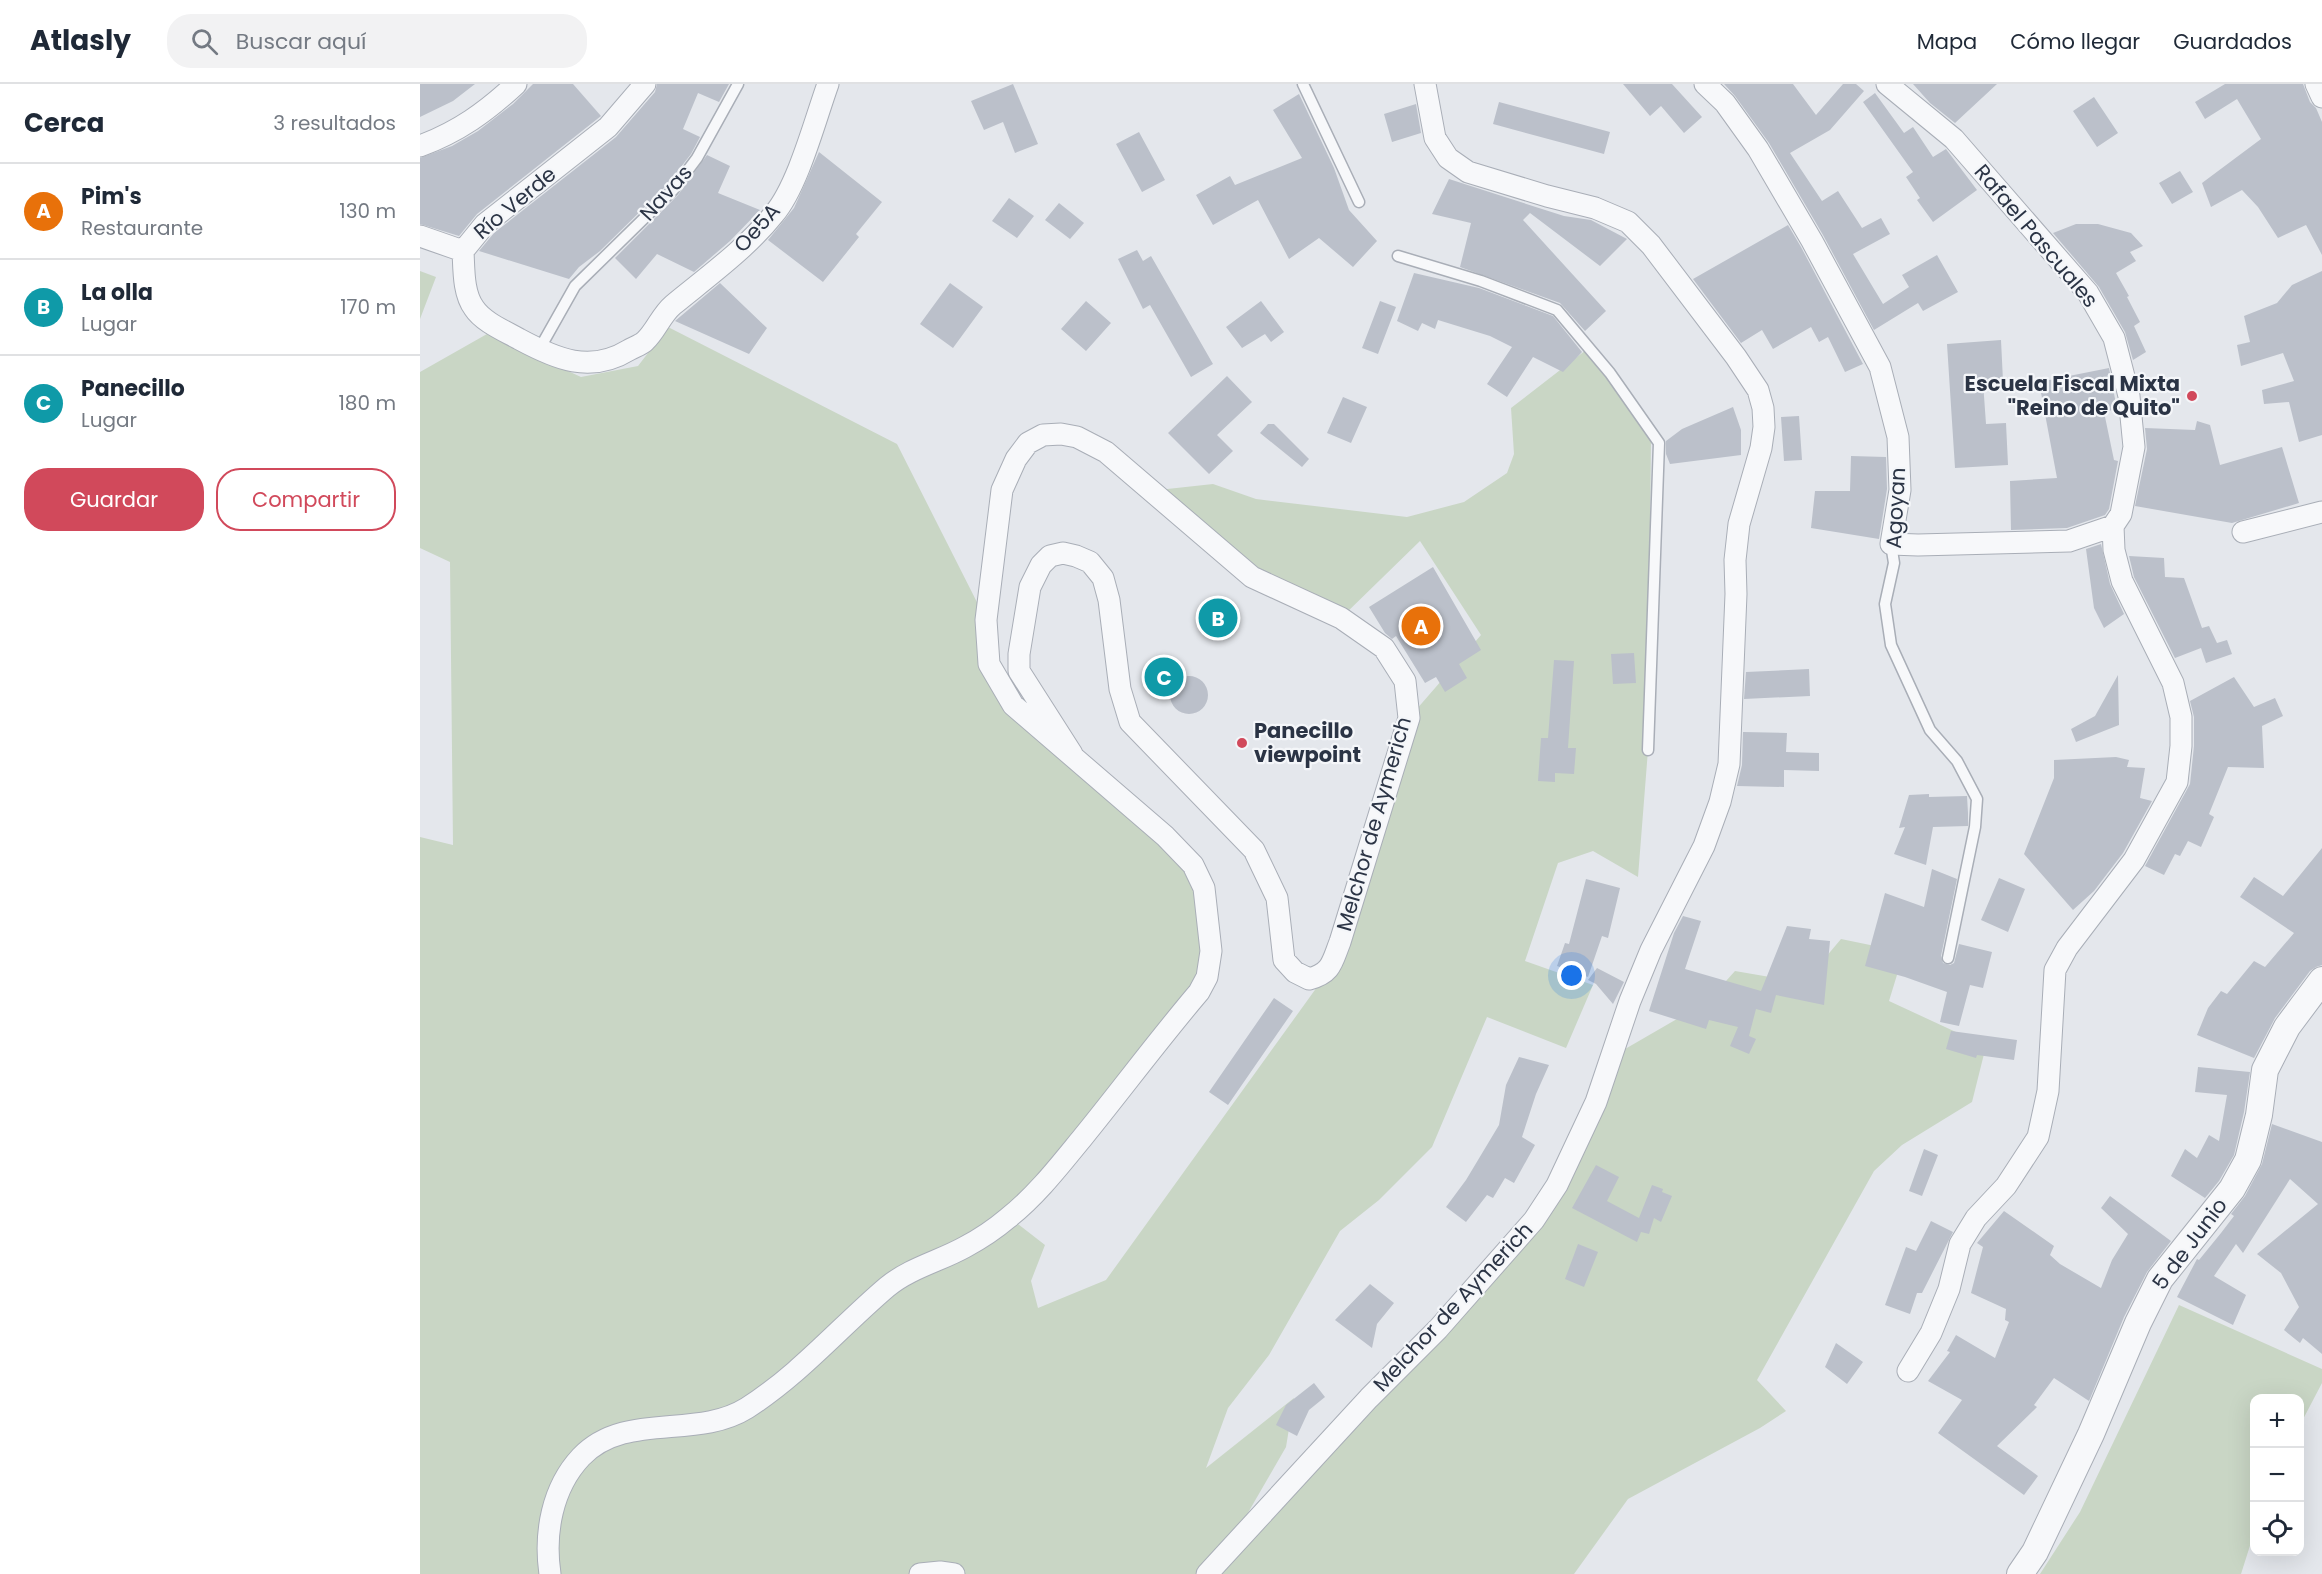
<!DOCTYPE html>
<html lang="es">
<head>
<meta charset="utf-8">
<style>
  :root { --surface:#fff; --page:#f2f2f3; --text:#1f2937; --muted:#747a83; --line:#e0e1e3; --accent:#d1495b }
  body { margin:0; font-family:Poppins,sans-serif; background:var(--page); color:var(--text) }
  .controls { position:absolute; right:18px; bottom:18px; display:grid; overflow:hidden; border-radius:12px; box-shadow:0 6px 24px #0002 }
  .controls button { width:54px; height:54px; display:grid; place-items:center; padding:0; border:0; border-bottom:2px solid var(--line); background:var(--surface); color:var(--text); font:30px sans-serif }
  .you { position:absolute; left:1152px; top:892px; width:21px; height:21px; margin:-15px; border:4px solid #fff; border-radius:50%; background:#1a73e8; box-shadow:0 0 0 9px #1a73e833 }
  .badge { display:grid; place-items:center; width:39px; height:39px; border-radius:50%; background:var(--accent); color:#fff; font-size:20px; font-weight:700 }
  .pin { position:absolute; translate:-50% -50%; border:3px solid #fff; box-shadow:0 2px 6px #0006 }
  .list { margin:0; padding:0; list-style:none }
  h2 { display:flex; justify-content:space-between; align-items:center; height:78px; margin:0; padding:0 24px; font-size:26px }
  h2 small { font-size:20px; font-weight:400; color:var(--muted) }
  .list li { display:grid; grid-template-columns:39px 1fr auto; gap:18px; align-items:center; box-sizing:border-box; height:96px; padding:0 24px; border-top:2px solid var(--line) }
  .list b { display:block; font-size:22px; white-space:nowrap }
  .list p { margin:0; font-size:20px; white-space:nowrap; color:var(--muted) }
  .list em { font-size:20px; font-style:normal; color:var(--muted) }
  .actions { display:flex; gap:12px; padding:18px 24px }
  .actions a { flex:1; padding:14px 0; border:2px solid var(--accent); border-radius:24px; text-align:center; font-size:21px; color:var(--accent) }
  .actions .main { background:var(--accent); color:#fff }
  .icon { flex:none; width:33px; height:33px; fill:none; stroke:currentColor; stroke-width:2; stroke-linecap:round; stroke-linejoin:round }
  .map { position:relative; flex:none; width:1902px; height:1490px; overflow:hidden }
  header { display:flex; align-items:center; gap:36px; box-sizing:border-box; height:84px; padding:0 30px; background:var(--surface); border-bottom:2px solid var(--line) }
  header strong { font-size:28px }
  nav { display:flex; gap:33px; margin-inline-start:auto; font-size:21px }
  .search { width:420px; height:54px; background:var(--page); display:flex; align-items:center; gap:15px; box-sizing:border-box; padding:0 21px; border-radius:24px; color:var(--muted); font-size:22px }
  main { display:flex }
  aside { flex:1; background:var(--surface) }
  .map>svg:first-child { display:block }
  .green { fill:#c9d6c5 }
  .building { fill:#bbc0ca }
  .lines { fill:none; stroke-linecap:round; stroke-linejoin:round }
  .service-casing { stroke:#a9aeb7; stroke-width:13 }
  .minor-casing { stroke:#a9aeb7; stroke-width:23 }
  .tertiary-casing { stroke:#a9aeb7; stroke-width:28 }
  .service { stroke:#f7f8fa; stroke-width:10 }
  .minor { stroke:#f7f8fa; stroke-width:21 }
  .tertiary { stroke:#f7f8fa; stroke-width:26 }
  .poi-dot { fill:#d1495b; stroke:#f4f6f9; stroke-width:2 }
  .labels { text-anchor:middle; stroke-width:4.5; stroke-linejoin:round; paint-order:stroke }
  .street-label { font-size:21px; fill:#2b3445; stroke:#f4f6f9 }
  .poi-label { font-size:21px; font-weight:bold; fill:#2b3445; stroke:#f4f6f9; text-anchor:end }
</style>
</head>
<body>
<header>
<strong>Atlasly</strong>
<div class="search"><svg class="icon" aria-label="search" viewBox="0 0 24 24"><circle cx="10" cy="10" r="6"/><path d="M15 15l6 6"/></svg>Buscar aquí</div>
<nav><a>Mapa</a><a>Cómo llegar</a><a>Guardados</a></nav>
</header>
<main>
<aside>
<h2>Cerca<small>3 resultados</small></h2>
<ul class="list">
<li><span class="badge" style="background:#e8710a">A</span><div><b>Pim's</b><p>Restaurante</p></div><em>130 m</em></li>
<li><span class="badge" style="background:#0f9aa8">B</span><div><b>La olla</b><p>Lugar</p></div><em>170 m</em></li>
<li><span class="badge" style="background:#0f9aa8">C</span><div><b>Panecillo</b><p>Lugar</p></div><em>180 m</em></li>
</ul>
<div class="actions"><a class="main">Guardar</a><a>Compartir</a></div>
</aside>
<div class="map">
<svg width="1902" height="1490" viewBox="0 0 1902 1490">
  <rect width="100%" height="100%" fill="#e4e7ec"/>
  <path class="green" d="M0,187l16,6 -16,42z
    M248,243l229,117 89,176 27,85 180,160 14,112 -198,240 36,28 -14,36 7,27 68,-28 224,-311 79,-251 72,-83 -61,-94 -79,77 -89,-41 -103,-86 64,-7 43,15 151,18 57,-15 43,-29 7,-19 -3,-46 75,-58 65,87 -3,313 -10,127 -45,-26 -35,12 -33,98 68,24 -27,63 -79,-31 -55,130 -53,53 -39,31 -71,124 -41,53 -22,60 88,-70 -8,49 -63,109 311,-336 79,-164 95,-55 27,-30 69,12 37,-44 63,13 -15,49 97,45 -14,56 -70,43 -28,26 -117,209 29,31 -26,17 -132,71 -54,75h-1154v-737l33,8 -3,-283 -30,-14v-176l67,-38 94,43 57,-11z
    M1759,1221l143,64v14l-22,42v-27h-46v135l-13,41h-201l40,-62z"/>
  <path class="building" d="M0,0h55l-22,17 -33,16z
    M113,0h40l28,32 -124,98 -18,22 -39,-12v-66l32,-12 26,-15 35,-27z
    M237,0h72l-10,18 -21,-9 -15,36 17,8 -9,17 -24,31 -67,66 -21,16 -10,12 -90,-28 15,-18 122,-96 39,-45z
    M593,0l25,60 -23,9 -12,-31 -19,8 -13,-29z
    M1203,0h49l30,33 -18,16 -23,-27 -11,10z
    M1304,0h69l23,31 27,-31h13l8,7 -34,39 -40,23 32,48 16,-10 24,37 19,-10 9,16 -37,20 30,50 26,-17 -7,-12 35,-20 21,37 -35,19 -5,-8 -44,27 -51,-95 -54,-92 -34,-47z
    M1493,0h84l-42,39 -25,-20z
    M1805,0h78l7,18 6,6 6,14v133l-16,-30 -28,13 -20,-31 -16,-17 -31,17 -9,-24 59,-44 -24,-40 -32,20 -10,-17z
    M1455,9l29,40 9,-6 20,30 13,-8 31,41 -44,32 -16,-22 3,-2 -14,-21 7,-5 -50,-70z
    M879,10l35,74 15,42 28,31 -24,26 -34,-29 -30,21 -31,-59 -45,25 -17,-30 34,-19 5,9 67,-27 -29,-48z
    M1674,13l24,36 -21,14 -24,-36z
    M1079,18l111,30 -6,22 -111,-30z
    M996,20l5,29 -29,9 -8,-28z
    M719,48l26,48 -23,12 -26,-48z
    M399,68l63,50 -26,32 3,3 -36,45 -55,-42 26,-32z
    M287,71l23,11 -12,27 42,17 -30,31 -36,31 -37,-18 -21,25 -21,-21 63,-63z
    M1760,87l13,21 -21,12 -13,-21z
    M1029,95l115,37 27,4 36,19 -27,27 -70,-53 -7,7 83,91 -21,20 -25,-28 -100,-36 11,-44 -39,-9z
    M589,114l25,18 -17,22 -25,-17z
    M639,119l25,20 -14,16 -25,-19z
    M1656,140h22l33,9 12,13 -13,6 6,9 -20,12 13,23 -2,1 13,25 -6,4 12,26 -13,8 -8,-28 -26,-45 -46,-54z
    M1368,141l13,22 62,117 -18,8 -17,-35 -9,5 -8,-15 -38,22 -11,-19 -21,13 -48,-64z
    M717,166l6,11 8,-5 62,108 -22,13 -41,-72 -7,4 -25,-50z
    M1902,187v164l-23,7 -10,-40 -25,2 -2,-14 32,-9 -11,-28 -42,13 -4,-21 13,-3 -6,-26 33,-13 15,-18z
    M994,189l65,15 74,28 29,36 -19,20 -30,-15 -26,40 -20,-13 25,-37 -22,-11 -52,-16 -3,9 -13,-6 -4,8 -21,-10z
    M300,199l47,45 -18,26 -74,-33z
    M530,199l33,24 -30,41 -33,-24z
    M666,217l25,22 -25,28 -25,-22z
    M841,217l23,31 -13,10 -6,-8 -23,14 -16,-21z
    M960,217l16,6 -18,47 -16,-6z
    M1581,256l2,41 -20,1 3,42 20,-1 2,42 -53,3 -8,-124z
    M1689,284l8,41 -13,3 10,48 4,1 -9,48 -4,6 -38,13 -56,2 -1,-49 47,-3 -18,-96z
    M807,292l25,26 -35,33 16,16 -24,23 -41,-41z
    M923,313l24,10 -16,36 -24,-10z
    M1313,323l8,23v25l-71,9 -4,-10v-13l16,-12z
    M1379,332l3,44 -18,1 -3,-44z
    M1777,337l13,4 10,40 62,-18 17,56 -67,20 -97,-17 12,-57 -2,-21 50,2z
    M848,340h6l35,35 -7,8 -42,-34z
    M1431,372l35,1 1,32 -8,50 -68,-11 4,-37h35z
    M1681,460l9,40 14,30 -20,14 -10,-20 -8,-59z
    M1709,472l35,2 1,19 19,1 18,50 7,-2 8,17 10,-3 5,14 -26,9 -5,-15 -26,10 -41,-81z
    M1013,483l48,83 -22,14 8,14 -22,14 -9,-15 -11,6 -29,-47 -4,3 -7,-6 -16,-26z
    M1214,569l2,30 -23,1 -2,-30z
    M1134,576l20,1 -6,87h8l-2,26 -19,-1v9l-17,-1 3,-43h7z
    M1389,585l1,27 -66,3 2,-27z
    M1698,591l1,50 -43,17 -5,-13 24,-13z
    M750 611a19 19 0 1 1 38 0a19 19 0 1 1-38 0Z
    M1814,593l20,30 21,-9 8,18 -21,10 2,42 -36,-1 -19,47 5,3 -13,30 -13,-6 -8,15 -5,-2 -11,21 -19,-9 45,-82 4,-38v-29l-4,-16z
    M1323,648l44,1 -1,19 33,1v18l-35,-1v17l-47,-1 5,-21z
    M1696,673l13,3 -2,7 18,1 -5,30 12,3 -29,52 -29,38 -21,19 -49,-56 30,-76v-18z
    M1509,710v3l38,-1 1,17v13l-35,1 -7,38 -32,-11 11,-27 -6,1 10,-33z
    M1902,764v117l-6,2 -6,4 -35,47 -21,40 -57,-23 11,-27 13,-17 6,3 27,-33 11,6 29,-34 -54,-36 14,-20 29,19z
    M1512,785l25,10 -16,77 2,7 7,2 4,-2 5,-19 33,8 -9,36 -13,-3 -11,41 -19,-4 7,-30 -42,-15 -40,-11 20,-73 39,14z
    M1579,794l26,11 -17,43 -27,-12z
    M1166,795l34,9 -12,50 -6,-2 -14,41 -31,-11 8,-23 4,1z
    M1263,832l18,5 -16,48 76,22 26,-65 24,3 -2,10 21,2 -6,64 -48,-10 -5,18 -15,-4 -7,27 7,3 -7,15 -19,-8 8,-19 -29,-7 -3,9 -57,-18 25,-78z
    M1177,884l27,14 -11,22 -17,-20 -8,-4z
    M854,914l19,13 -65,94 -19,-13z
    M1531,947l66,9 -3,20 -37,-5 -1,3 -30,-9z
    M1099,973l30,8 -13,29 -14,43 13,8 -21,38 -9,-5 -12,20 -6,-3 -21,27 -20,-15 20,-27 33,-55 7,-40z
    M1778,983l52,5 -6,40 -10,43 -15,26 -14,17 -34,-22 14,-27 12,9 12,-23 10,6 8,-46 -32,-3z
    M1852,1040l50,18v212l-19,-16 -3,5 -16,-13 15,-23 -18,-34 -24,-19 61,-50 -28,-25 -47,74 -7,-9 -22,32 32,19 -13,30 -56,-28 20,-38 2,1 22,-27 13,-17 -3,-2 14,-18 17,-32z
    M1504,1065l14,6 -16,41 -13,-5z
    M1176,1081l23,12 -12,24 32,17 13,-33 11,4 -1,3 10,4 -11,26 -7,-4 -5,16 -8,-2 -4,10 -65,-34z
    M1690,1112l61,45 -24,31 -23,45 -35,84 -35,-23 -20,27 3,2 -40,39 41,30 -14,19 -86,-62 24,-33 -34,-19 22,-29 -3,-1 9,-16 39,23 14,-36 -4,-2 1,-11 -35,-16 12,-46 -6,-4 27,-32 50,35 -4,9 10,9 41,24 11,-28 16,-26 -27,-26z
    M1511,1137l22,11 -31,61h-5l-7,21 -25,-9 21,-58 10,4z
    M1158,1160l20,8 -14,35 -19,-8z
    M950,1200l24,19 -17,21 -5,24 -37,-28z
    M1416,1259l27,19 -16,22 -22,-17z
    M894,1299l11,14 -16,13 -12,26 -21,-11 10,-20z"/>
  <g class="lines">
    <defs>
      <path id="service" d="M883,0l56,118
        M978,172l83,25 76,29 53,63 49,70 -11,307
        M120,264l35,-62 98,-96 24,-32 41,-74
        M1471,460l3,19 -9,41 6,41 39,85 27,31 20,38 -2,28 -27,131"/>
      <path id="minor" d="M225,0l-37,43 -123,97 -22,27c1,18 0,42 11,57 9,14 31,23 45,31 37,20 71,35 110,11 5,-3 12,-5 16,-9 11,-10 16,-26 28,-36 34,-28 73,-56 101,-91 24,-28 41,-94 54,-130
        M1285,0l20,19 33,46 54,92 68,126 18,70 2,53 -9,54 27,1 151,-4 44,-15
        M1467,0l67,55 134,154 26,45 15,58 5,51 -13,67 -8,12 1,24 8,31 51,102 8,34v29l-4,36 -43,78 -67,88 -12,22 -7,121 -10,46 -32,49 -30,32 -16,26 -11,45 -18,44 -23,38
        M1896,0l6,13
        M0,62c38,-14 66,-34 96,-62
        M0,152l43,15
        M1823,448l79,-20
        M130,1490c-6,-41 2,-86 31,-117 44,-46 115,-17 166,-49 52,-33 93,-81 140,-121 23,-19 53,-26 78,-40 15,-8 30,-18 43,-29 29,-23 52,-53 75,-81 39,-48 76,-98 116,-145l8,-15 4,-26 -7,-63 -11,-23 -28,-29 -152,-131 -24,-41 -3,-44 16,-130 14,-31 12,-16 15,-8 18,-1 16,3 29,15 146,125 89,41 43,30 21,33 4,37 -69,224c-8,20 -8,31 -31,37l-14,-7 -11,-12 -7,-62 -23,-48 -124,-128 -10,-33 -11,-89 -6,-22 -13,-16 -14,-6 -13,-3 -13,3 -9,9 -11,22 -11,67v17l53,83
        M500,1490l20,-2 14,2
        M787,1490l162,-176 69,-69 96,-109 23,-35 39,-83 34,-101 21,-51 53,-104 16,-44 9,-38 7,-170 -1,-34 4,-36 22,-76 3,-21 -1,-19 -5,-18 -22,-33 -85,-112 -23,-23 -33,-14 -48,-12 -79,-24 -20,-14 -13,-20 -10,-54"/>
      <path id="tertiary" d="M1600,1490l15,-22 56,-118 47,-111 22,-44 72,-90 16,-29 11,-45 6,-45 22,-43 35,-47"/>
    </defs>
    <use href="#service" class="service-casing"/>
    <use href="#minor" class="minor-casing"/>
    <use href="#tertiary" class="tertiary-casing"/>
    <use href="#service" class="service"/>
    <use href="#minor" class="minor"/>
    <use href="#tertiary" class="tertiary"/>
  </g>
  <g class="poi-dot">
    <circle cx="1772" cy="312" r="6"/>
    <circle cx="822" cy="659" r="6"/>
  </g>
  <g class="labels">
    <g class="street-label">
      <text transform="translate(246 109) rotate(-48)" y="7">Navas</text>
      <text transform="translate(95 119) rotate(-40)" y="7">Río Verde</text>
      <text transform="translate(337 144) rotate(-48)" y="7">Oe5A</text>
      <text transform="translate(1616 152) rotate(50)" y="7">Rafael Pascuales</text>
      <text transform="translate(1476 424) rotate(-87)" y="7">Agoyan</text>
      <text transform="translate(954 740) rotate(-74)" y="7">Melchor de Aymerich</text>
      <text transform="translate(1770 1160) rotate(-53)" y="7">5 de Junio</text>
      <text transform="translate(1033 1223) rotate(-47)" y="7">Melchor de Aymerich</text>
    </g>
    <g class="poi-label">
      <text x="1760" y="307">Escuela Fiscal Mixta<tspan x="1760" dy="24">"Reino de Quito"</tspan></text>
      <text x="834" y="654" text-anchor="start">Panecillo<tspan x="834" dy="24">viewpoint</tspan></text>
    </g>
  </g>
</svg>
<div class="controls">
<button>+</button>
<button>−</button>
<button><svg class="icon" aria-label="locate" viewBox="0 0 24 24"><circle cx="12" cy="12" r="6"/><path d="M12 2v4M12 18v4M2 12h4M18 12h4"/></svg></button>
</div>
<div class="you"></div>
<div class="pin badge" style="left:1001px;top:542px;background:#e8710a">A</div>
<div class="pin badge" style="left:798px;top:534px;background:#0f9aa8">B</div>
<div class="pin badge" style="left:744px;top:593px;background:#0f9aa8">C</div>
</div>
</main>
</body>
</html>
